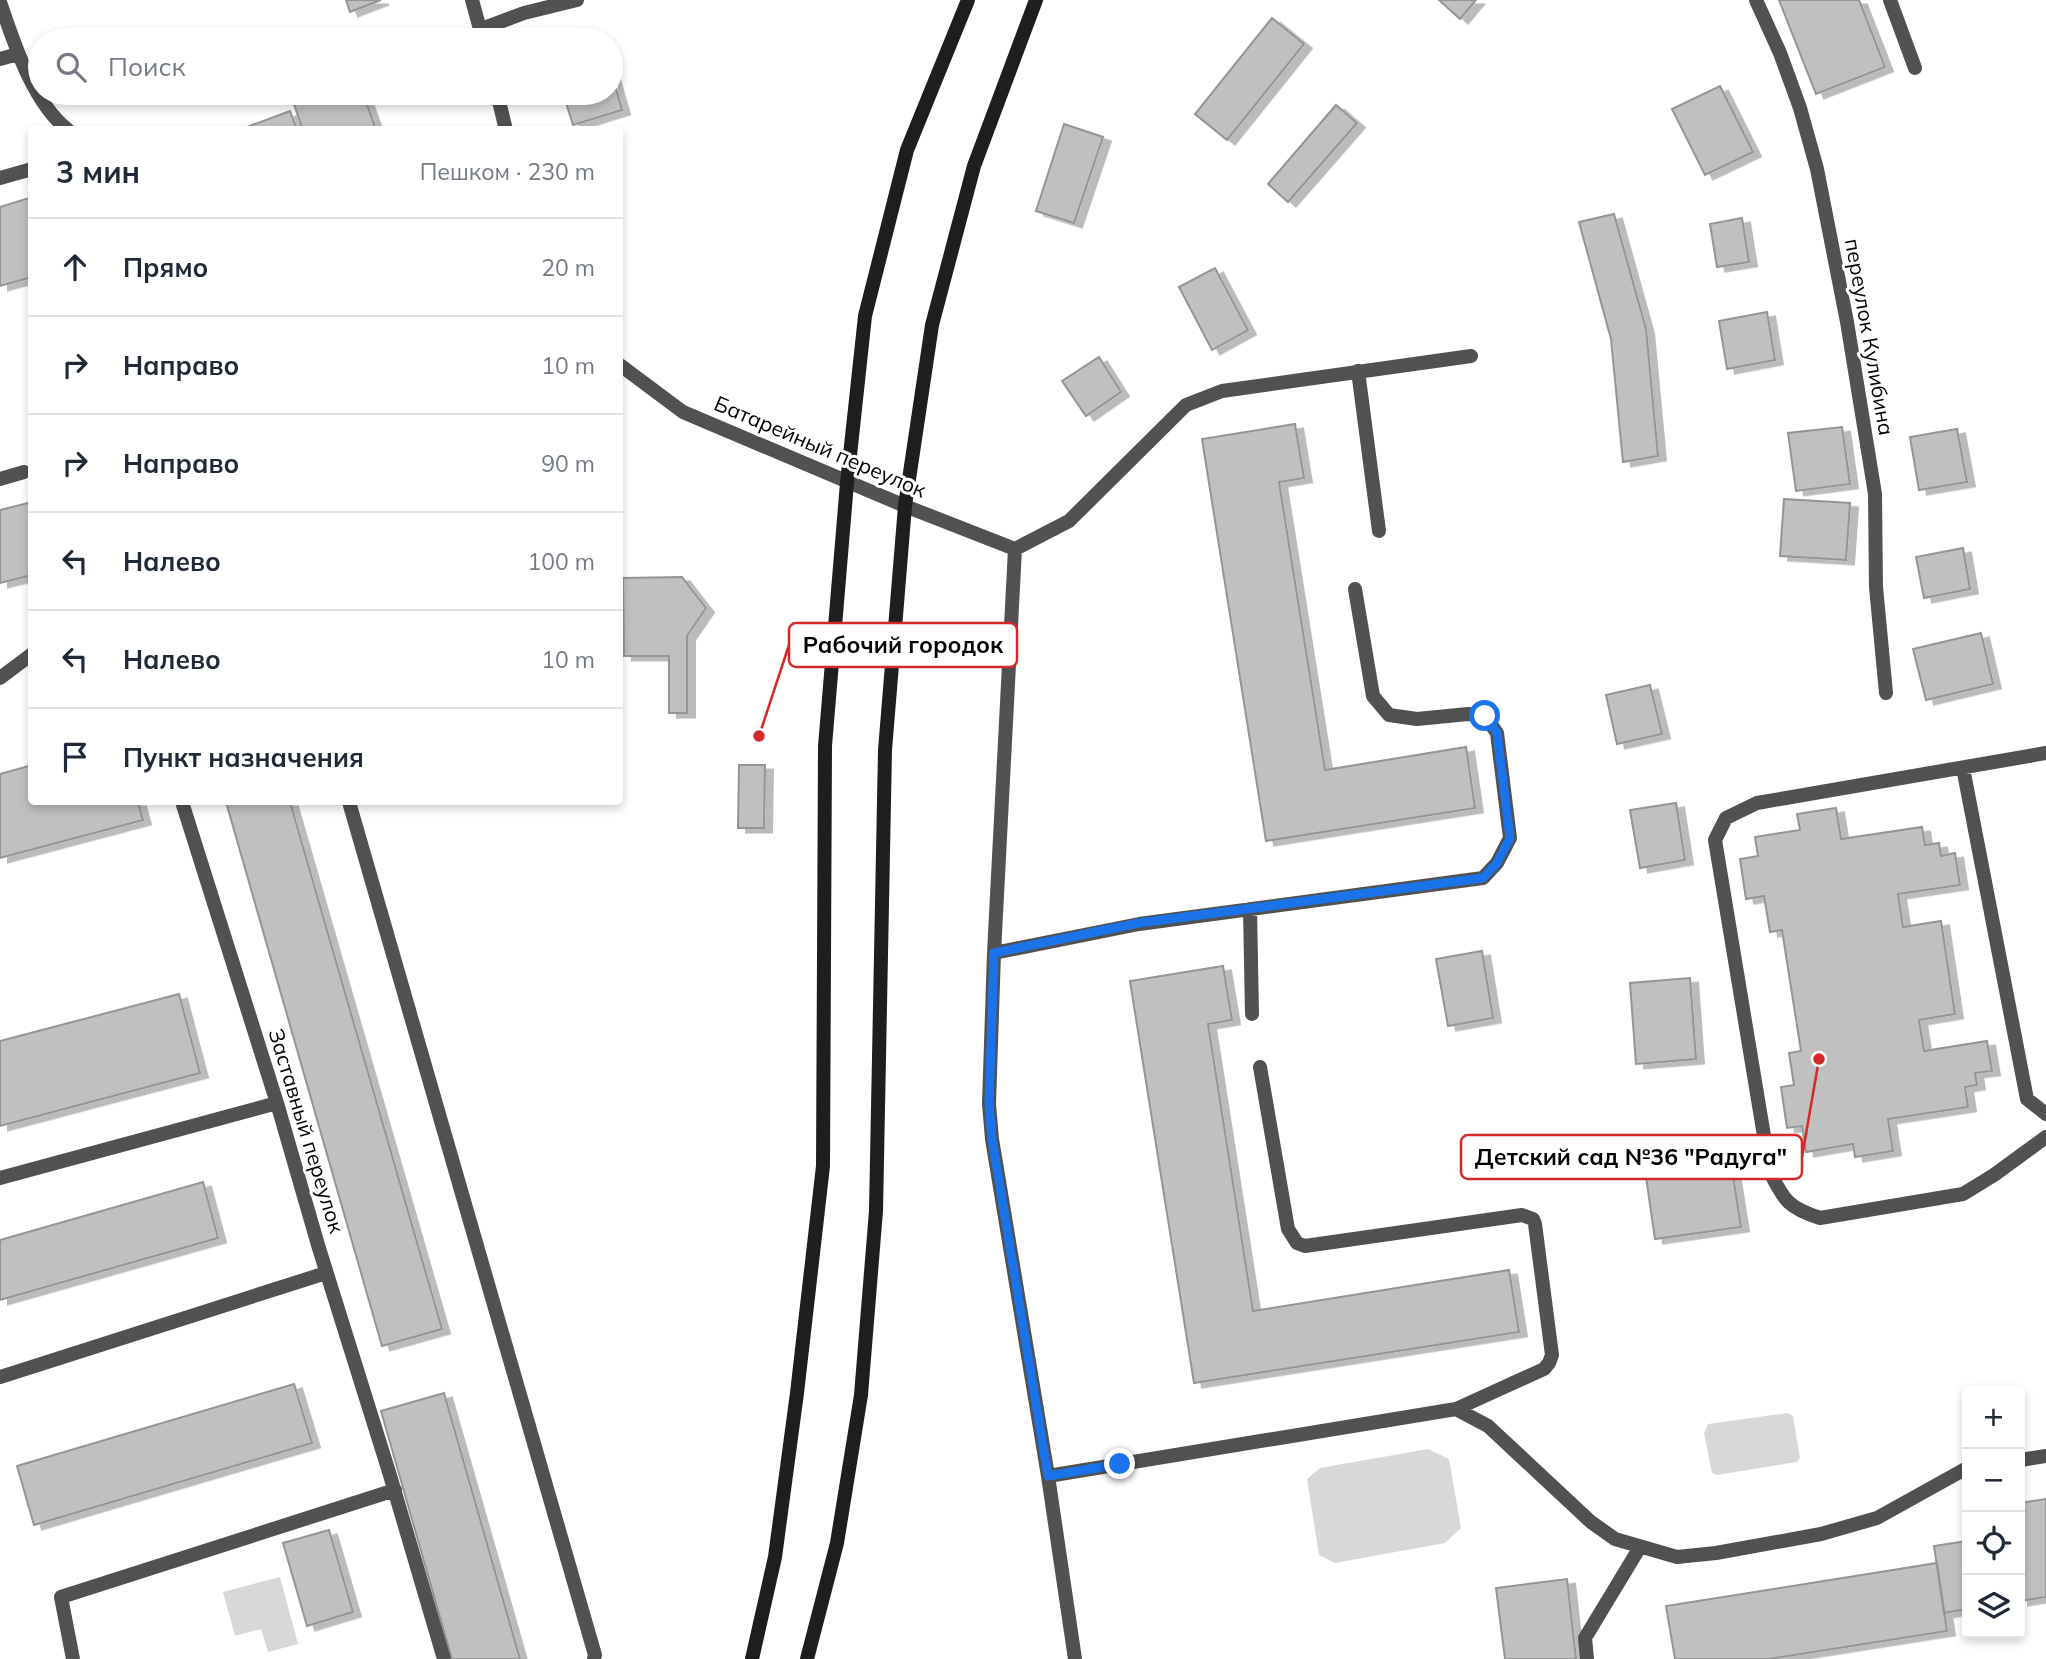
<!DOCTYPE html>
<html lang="ru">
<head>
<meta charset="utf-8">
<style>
  :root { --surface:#fff; --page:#f6f6f7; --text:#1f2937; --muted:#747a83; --line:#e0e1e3 }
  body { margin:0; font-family:Mulish,sans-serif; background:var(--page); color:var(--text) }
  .controls { position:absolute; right:21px; bottom:21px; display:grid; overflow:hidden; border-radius:7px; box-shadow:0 4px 10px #0003 }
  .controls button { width:63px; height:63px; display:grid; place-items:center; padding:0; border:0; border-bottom:2px solid var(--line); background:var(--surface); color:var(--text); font:35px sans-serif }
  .stop { position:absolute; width:21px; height:21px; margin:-16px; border:5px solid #1a73e8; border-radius:50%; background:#fff }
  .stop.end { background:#1a73e8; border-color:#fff; box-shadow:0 2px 7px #0008 }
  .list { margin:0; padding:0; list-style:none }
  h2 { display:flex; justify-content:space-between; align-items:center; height:91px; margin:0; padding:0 28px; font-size:30px }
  h2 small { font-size:23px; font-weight:400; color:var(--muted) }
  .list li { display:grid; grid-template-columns:46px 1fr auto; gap:21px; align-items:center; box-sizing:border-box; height:98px; padding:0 28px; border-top:2px solid var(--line) }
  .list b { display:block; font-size:26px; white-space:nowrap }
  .list em { font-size:23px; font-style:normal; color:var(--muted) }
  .icon { flex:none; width:38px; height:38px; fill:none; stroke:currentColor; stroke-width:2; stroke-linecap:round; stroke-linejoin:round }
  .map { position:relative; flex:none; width:2046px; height:1659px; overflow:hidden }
  .search { position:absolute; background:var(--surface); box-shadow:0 4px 10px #0003; left:28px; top:28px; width:595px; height:77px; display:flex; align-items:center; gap:18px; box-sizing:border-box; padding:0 24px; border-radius:38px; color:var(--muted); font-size:26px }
  .panel { position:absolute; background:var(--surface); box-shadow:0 4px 10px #0003; left:28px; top:126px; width:595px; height:679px; border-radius:7px }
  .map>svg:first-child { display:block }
  .green { fill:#d8d8d8 }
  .building { fill:#c0c0c0; stroke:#959595; stroke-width:2; filter:url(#shadow) }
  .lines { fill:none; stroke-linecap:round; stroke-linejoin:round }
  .service { stroke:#515151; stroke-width:14 }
  .minor { stroke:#515151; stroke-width:14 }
  .secondary { stroke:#1e1e1e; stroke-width:14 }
  .route { stroke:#1a73e8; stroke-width:9 }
  .labels { text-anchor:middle; stroke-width:6; stroke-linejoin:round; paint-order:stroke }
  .street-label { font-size:21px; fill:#000; stroke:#fff }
  .leader { fill:none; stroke:#d62828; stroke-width:2.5 }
  .callout-dot { fill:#d62828; stroke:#fff; stroke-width:2.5 }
  .callout { fill:#fff; stroke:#d62828; stroke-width:2.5 }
  .callout-label { font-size:23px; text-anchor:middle; font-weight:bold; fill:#000 }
</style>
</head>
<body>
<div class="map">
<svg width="2046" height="1659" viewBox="0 0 2046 1659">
  <defs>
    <filter id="shadow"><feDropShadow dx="8" dy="4.5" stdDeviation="0" flood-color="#0004"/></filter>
  </defs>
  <rect width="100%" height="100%" fill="#fff"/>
  <path class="green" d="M1788,1413l5,3 7,42 -3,4 -80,13 -5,-2 -8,-40 4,-9z
    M1428,1449l21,10 12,69 -16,15 -110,20 -16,-8 -12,-76 13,-11z
    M280,1577l18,67 -30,8 -7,-23 -26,7 -12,-44z"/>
  <path class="building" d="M346,0h35l-31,12z
    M1439,0h37l-16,19z
    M1779,0h80l26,67 -69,27z
    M1272,18l32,26 -77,96 -32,-26z
    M599,32l3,8h-32z
    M611,71l11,39 -49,15 -10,-32h48z
    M1720,86l33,66 -48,23 -33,-66z
    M290,93h73l13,37h-73z
    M1336,105l21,18 -69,79 -20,-18z
    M290,111l7,19h-58z
    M1064,124l39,13 -29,86 -38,-12z
    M32,197v80l-32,9v-79z
    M1614,214l32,115 12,127 -35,6 -12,-123 -32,-117z
    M1742,218l7,44 -32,5 -7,-43z
    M1215,268l33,62 -36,20 -33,-63z
    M1767,312l8,48 -48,9 -8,-48z
    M1099,357l22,35 -35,24 -24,-35z
    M1295,424l9,54 -25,4 46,288 141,-23 9,61 -209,33 -64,-402z
    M1842,427l8,57 -54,7 -8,-58z
    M1957,429l10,53 -48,8 -9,-53z
    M1784,499l66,4 -4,57 -66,-4z
    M32,502v73l-32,8v-73z
    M1963,548l7,41 -46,9 -8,-41z
    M682,577l24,31 -19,28v77h-18v-57h-45l-1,-78z
    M1981,633l12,51 -67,16 -13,-51z
    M1650,685l12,49 -45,10 -11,-49z
    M32,765v37h106l5,18 -143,38v-84z
    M739,765h26l-1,63h-26z
    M226,802h64l152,527 -60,17z
    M1676,803l9,57 -45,8 -10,-58z
    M1836,808l5,31 81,-12 3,18 14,-2 2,13 14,-3 5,32 -62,9 5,33 38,-6 14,93 -36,6 5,31 63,-10 5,30 -17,2 2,12 -12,2 3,20 -80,12 5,32 -38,6 -2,-13 -47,8 -4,-26 -15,2 -6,-41 13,-2 -5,-32 12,-2 -19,-121 -12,2 -6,-36 -18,3 -6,-40 18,-3 -3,-19 45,-7 -3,-16z
    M1482,951l11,67 -45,8 -12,-67z
    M1223,966l9,54 -24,4 45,287 256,-41 10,62 -325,51 -64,-402z
    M1690,978l6,81 -60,5 -6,-81z
    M179,994l21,79 -200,53v-85z
    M1730,1157l11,70 -86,12 -10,-69z
    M203,1182l15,56 -218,62v-60z
    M294,1384l18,59 -278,82 -17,-59z
    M444,1393l76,266h-68l-71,-248z
    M2046,1499v98l-26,4v-69h3l-3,-29z
    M329,1530l24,82 -46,14 -24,-83z
    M1967,1541v68l-23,4 -10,-67z
    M1937,1563l10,68 -178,28h-94l-9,-53z
    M1567,1579l9,80h-71l-9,-71z"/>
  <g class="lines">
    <path class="service" d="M1890,0l25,68
      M0,2c14,41 33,101 68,128
      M481,29l43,-16 53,-13
      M0,59l18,-5
      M0,178l32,-9
      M1358,371l21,160
      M0,479l24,-7
      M905,506l110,43
      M1015,549l-21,404 -5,151 3,35 56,337 27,183
      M1015,549l54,-28 117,-116 36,-14 249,-35
      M2046,753l-289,50 -31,15 -11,22 55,332c14,29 19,36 50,46l143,-24 31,-19 52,-38
      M1963,768l64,331 19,15
      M182,802l95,301 41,142 71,227 55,187
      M349,802l246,853 -1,4
      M1250,909l2,105
      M994,953l145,-29 344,-46 14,-15 13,-25 -13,-105 -12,-17 -17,-2 -51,5 -28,-4 -16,-19 -18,-107
      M1260,1067l28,162 9,14 8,3 217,-31 11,4 2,5 17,131 -3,8 -5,6 -88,40
      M0,1178l277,-75
      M0,1377l326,-104
      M2020,1460l26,-4
      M1048,1476l408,-67 32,17 103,96 24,17 62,18 39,-4 105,-19 56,-16 90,-50
      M73,1659l-12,-62 334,-107
      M1587,1659l-2,-21 55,-91"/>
    <path class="minor" d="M472,0l11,40
      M1756,0l24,53 20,55 17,61 30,153 28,172 1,93 10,106
      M497,93l9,37
      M620,365l63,47 222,94
      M0,678l32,-24"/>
    <path class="secondary" d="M752,1659l23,-102 22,-164 26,-227 2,-420 22,-263 18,-167 42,-166 61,-150
      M807,1659l30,-116 24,-148 15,-184 9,-461 20,-244 27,-181 42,-159 62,-166"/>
  </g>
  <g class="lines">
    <path class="route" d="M1120,1464l-72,12 -56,-337 -3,-35 5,-151 145,-30 344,-45 14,-15 13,-25 -13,-105 -12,-17"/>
  </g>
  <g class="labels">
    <g class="street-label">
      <text transform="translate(1869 337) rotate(80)" y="7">переулок Кулибина</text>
      <text transform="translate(820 447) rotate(23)" y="7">Батарейный переулок</text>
      <text transform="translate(306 1131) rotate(73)" y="7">Заставный переулок</text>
    </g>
  </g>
  <path class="leader" d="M759 736L789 645M1819 1059L1802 1157"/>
  <g class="callout-dot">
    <circle cx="759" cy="736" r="7"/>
    <circle cx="1819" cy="1059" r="7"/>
  </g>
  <g class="callout">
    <rect x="789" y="623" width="228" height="44" rx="7"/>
    <rect x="1461" y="1135" width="341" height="44" rx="7"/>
  </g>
  <g class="callout-label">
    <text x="903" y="653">Рабочий городок</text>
    <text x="1631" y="1165">Детский сад №36 "Радуга"</text>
  </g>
</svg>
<div class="controls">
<button>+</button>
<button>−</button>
<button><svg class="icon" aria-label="locate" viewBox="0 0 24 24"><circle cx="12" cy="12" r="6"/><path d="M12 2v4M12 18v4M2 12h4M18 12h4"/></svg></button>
<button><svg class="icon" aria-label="layers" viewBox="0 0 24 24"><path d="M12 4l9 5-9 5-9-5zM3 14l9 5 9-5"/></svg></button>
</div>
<div class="stop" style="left:1485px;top:716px"></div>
<div class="stop end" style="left:1120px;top:1464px"></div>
<div class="search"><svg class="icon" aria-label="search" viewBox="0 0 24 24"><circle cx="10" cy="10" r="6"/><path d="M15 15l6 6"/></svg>Поиск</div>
<section class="panel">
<h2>3 мин<small>Пешком · 230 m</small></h2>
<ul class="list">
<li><svg class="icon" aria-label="ahead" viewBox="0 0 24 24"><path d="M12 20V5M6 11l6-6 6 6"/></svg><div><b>Прямо</b></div><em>20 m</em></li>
<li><svg class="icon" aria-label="right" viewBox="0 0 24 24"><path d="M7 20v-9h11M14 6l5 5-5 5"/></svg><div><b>Направо</b></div><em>10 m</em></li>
<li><svg class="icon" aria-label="right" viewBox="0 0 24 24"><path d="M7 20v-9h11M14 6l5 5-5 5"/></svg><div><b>Направо</b></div><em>90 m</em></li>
<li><svg class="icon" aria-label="left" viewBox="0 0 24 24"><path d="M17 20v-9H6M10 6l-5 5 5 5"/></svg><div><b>Налево</b></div><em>100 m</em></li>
<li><svg class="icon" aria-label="left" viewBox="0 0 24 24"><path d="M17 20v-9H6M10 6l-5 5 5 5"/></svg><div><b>Налево</b></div><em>10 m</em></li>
<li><svg class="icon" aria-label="arrive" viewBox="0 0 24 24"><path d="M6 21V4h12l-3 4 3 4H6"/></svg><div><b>Пункт назначения</b></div></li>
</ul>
</section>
</div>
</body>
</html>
